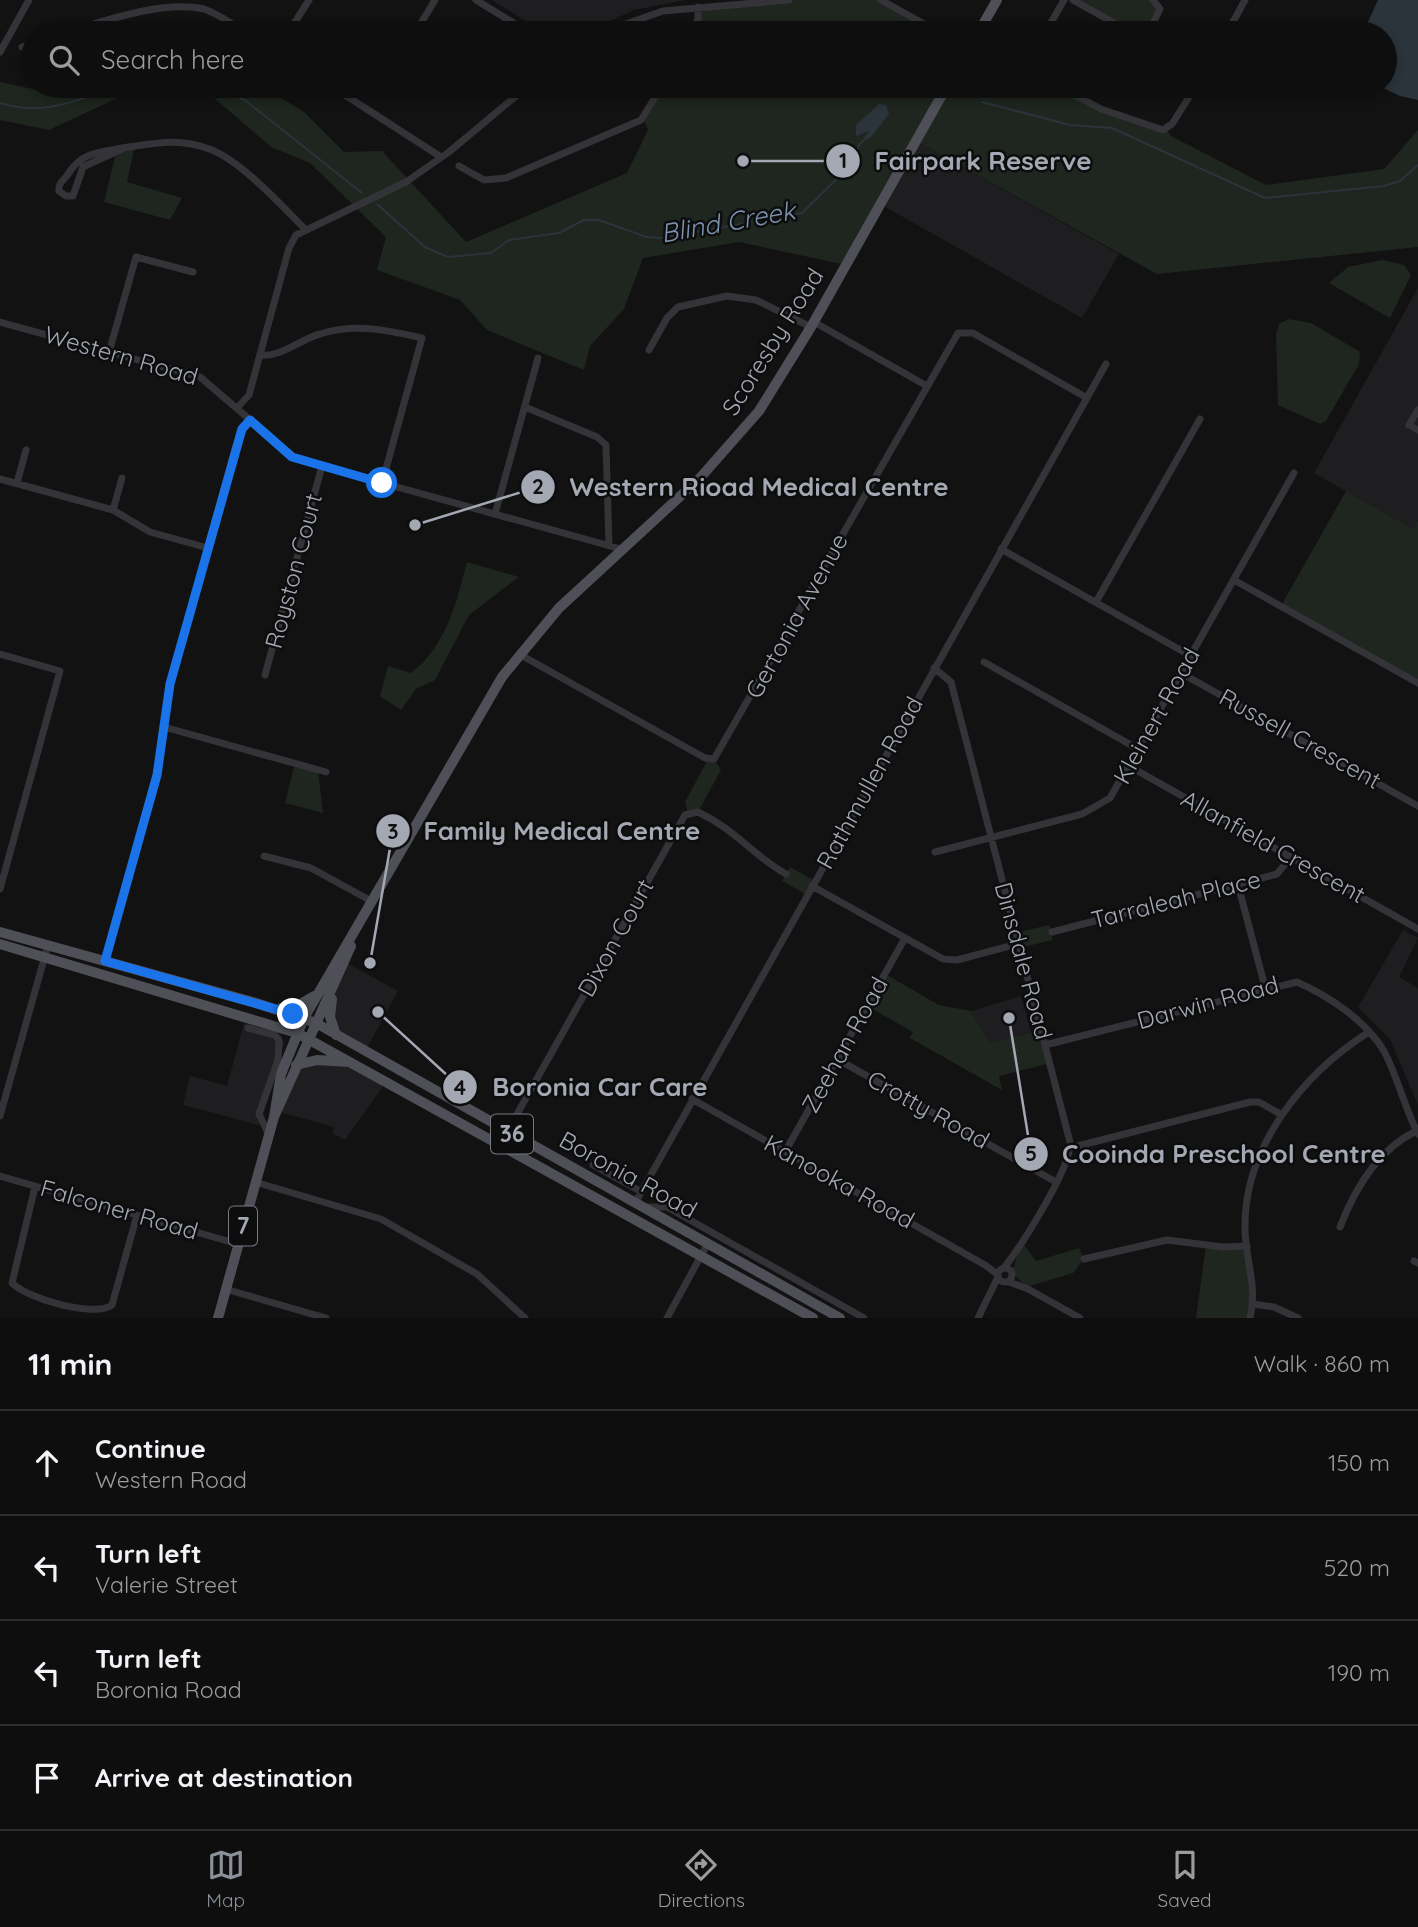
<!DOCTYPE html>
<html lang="en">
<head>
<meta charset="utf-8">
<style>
  :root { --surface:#0e0e0e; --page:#1c1c1c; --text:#f1f3f6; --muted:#9b9c9e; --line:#2e2e2e; --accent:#8c9099 }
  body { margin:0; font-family:Quicksand,sans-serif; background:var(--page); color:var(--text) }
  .stop { position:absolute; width:21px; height:21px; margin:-16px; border:5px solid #1a73e8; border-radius:50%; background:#fff }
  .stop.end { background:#1a73e8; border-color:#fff; box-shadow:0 2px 7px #0008 }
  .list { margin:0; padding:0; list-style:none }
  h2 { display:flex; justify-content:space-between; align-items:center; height:91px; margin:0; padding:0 28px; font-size:30px }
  h2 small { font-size:23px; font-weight:400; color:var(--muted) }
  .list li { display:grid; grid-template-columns:46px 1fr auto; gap:21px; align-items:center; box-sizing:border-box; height:105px; padding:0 28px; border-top:2px solid var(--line) }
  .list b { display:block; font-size:26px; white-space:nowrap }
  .list p { margin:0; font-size:23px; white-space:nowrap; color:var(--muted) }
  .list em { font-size:23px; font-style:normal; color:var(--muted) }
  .icon { flex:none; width:38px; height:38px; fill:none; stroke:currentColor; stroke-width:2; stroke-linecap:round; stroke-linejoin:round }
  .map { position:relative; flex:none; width:1418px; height:1318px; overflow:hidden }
  .search { position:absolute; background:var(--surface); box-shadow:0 4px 10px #0003; left:21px; right:21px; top:21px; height:77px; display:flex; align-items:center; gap:18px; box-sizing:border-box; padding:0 24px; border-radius:38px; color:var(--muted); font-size:26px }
  .sheet { height:511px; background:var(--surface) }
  nav { display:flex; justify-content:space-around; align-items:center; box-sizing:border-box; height:98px; border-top:2px solid var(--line); background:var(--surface); font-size:19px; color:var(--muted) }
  nav a { display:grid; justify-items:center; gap:4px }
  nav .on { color:var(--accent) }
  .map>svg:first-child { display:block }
  .built { fill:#1e1e20 }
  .green { fill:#1e261f }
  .water { fill:#2b343b }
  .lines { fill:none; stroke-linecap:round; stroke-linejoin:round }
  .stream { stroke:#2b343b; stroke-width:2 }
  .street { stroke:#333338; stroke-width:7 }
  .primary { stroke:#4f5057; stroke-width:10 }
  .route { stroke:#1a73e8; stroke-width:9 }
  .labels { text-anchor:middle; stroke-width:5; stroke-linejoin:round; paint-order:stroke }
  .shield { fill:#0d0d0e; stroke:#767a82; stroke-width:2 }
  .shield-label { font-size:23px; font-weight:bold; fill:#a3a8b3 }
  .street-label { font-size:24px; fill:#a3a8b3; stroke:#0d0d0e }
  .water-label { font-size:26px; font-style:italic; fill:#7b94ae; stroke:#0d0d0e }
  .leader { fill:none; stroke:#a3a8b3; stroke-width:2.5 }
  .callout-dot { fill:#a3a8b3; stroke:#0d0d0e; stroke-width:2.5 }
  .mark-label { font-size:21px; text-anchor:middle; font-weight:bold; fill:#111 }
  .callout-label { font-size:26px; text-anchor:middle; font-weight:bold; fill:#a3a8b3; stroke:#0d0d0e; stroke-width:5; stroke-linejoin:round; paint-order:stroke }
</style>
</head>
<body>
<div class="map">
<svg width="1418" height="1318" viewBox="0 0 1418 1318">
  <rect width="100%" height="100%" fill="#121213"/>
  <path class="built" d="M492,0h193l-51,10 -50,23h-39z
    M916,141l203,113 -37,64 -202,-114z
    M1418,288v232l-5,9 -99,-56z
    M1403,930l15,8 -19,39 19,11v117l-28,-66 -32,-32z
    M345,962l53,29 -33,61 -33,-27 -2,-17z
    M1021,996l10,36 -41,12 -19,-33z
    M244,1023l38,12 2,9 -25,81 -76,-20 7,-29 37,10z
    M334,1060l53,21 -42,59 -12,-6 1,-7 -58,-16 20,-46z"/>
  <path class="green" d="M789,0h92l59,33h-250l8,-26z
    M1073,0h80l6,4 -11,29h-16z
    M0,82l47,10 17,-6h198l42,26 40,40 38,-1 84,91 161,-69 21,-43 -5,-12 19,-32h396l43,23 65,20 5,7 95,49 118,-16 34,-39v117l-261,27 -241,-133 -70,124 -107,-23 -96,16 -19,51 -34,37 -6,24 -97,-40 -27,-30 -83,-30 9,-33 -76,-74 -39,-16 -64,-55h-77l-81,38 -49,-10z
    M135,145l-8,37 55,16 -12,22 -66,-18 12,-49z
    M1382,260l22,5 7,10 -21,43 -61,-35 19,-16z
    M1289,319l22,4 49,29 -1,12 -33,57 -6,3 -42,-19 -2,-70 3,-11z
    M1346,491l67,38 5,-9v163l-137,-77z
    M467,562l52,15 -50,38 -34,65 -19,9 -15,21 -21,-14 8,-30 23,7c35,-27 45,-69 56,-111z
    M708,759h6l7,11 -23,42 -10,1 -3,-11z
    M295,763l23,7 5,43 -38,-10z
    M790,867l25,14 -8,14 -25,-14z
    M1049,925l4,15 -34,8 -4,-15z
    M885,974l54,31 32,6 19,32 51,-13 9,33 -51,13 3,14 -92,-52 3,-6 -46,-26z
    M1022,1242l14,19 43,-13 5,11 -11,14 -47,14 -14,-15z
    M1206,1245l41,1 3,13v59h-54z"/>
  <path class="water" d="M1378,0h40v100l-18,-4 -21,-10h6v-53h-22z
    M879,104l7,1 3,9 -18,23 -9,5 7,-11 -13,5v-11z"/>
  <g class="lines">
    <path class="stream" d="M217,86l29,15 116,92
      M982,102l88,23 42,3 153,70 119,-12 16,-5 18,-16
      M0,103c44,14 77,-3 118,-17
      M378,205l47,42 23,10 43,-4 18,-13 50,-7 25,-13h15l47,17 16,1 140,-25 54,-53 2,-14 5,-5"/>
    <path class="street" d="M476,0l54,33
      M881,0l59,33
      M1073,0l59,33
      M1154,23l18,10
      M64,33c40,-12 98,-33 140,-24 15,5 29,16 43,24
      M288,33l21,-33
      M415,33l20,-33
      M600,33l63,-22 126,-11
      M690,33l8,-14v-12
      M1045,33l19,-33
      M1148,33l12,-24 -7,-9
      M1227,33l18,-33
      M22,47l11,-4
      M0,52l29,-52
      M331,86l110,71
      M1058,86l43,23 62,21 9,-6 24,-38
      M124,148l-41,19 -10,29h-7l-7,-5c-1,-9 5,-10 9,-17 14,-22 32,-22 55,-26 32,-5 57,-11 89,2 31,13 69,55 93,79
      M459,166l25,14 22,-2 135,-58 21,-34
      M0,322l200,55 96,82 325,90
      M814,322l113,64
      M649,350l18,-32 11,-11 49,-11 29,4 55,27
      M109,352l27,-95 57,15
      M260,355c20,3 41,-16 60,-21 36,-11 67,-4 102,4l-40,145
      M525,407l72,30 9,8 3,100
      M237,408l12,-13 40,-147 7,-13 110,-53 43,-30 79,-66
      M1418,410l-9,15 9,5
      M0,479l113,31 37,22 58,16
      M17,483l9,-33
      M113,510l9,-32
      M495,514l43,-156
      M1001,549l190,107
      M1234,580l184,103
      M1096,602l104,-183
      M0,654l60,17 -60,218
      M519,654l186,104 9,1 244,-426h15l114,65
      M984,662l154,87
      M934,668l17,14 119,460c2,25 -49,104 -66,126
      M1181,673l237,133
      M265,675l57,-209
      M164,727l162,45
      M1129,766l289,163
      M935,852l147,-38 28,-16 184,-325
      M264,856l47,12 62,34
      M1238,885l27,102
      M812,886l131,73 14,1 61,-16
      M1052,932l225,-58 14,-17
      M105,961l52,-186 13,-91 65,-235 6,-20 9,-9
      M248,1028l27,7 4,6 -1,19 -19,54 9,19
      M1045,1045l252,-63c32,14 71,40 88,71 13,26 20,55 33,81
      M837,1059l219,123
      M692,1099l293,166 12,9
      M0,1116l48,-171
      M507,1132l178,-317 13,-3c37,17 54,43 88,62
      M1070,1148l180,-46h9l23,13
      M785,1152l120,-214
      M593,1165l47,26
      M0,1176l238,68
      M255,1182l126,37 96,55 48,44
      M35,1187l-23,96c16,16 83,35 100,22l25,-90
      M635,1203l471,-839
      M644,1207h23l197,111
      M1340,1227c15,-39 38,-77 76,-96
      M1084,1259l83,-19 56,7 24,-1
      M1414,1261l4,2
      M998 1275a7 7 0 1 1 14 0a7 7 0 1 1-14 0Z
      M1009,1282l19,7 52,29
      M225,1289l101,29
      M1253,1304l21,3 24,11
      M667,1318l41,-75
      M978,1318l20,-41
      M1250,1318c8,-33 -5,-58 -5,-90 -1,-82 59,-155 124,-196"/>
    <path class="primary" d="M978,33l19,-33
      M0,932l256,71 60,20 524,295
      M0,944l297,89 516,285
      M332,999l-2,18 6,18
      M281,1008l16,-2 17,-10
      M296,1065l21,-5 33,2
      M274,1117l7,-43 23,-56 198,-341 57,-69 141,-130 59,-67 52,-84 136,-241
      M218,1318l56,-201 77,-171"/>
  </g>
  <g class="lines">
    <path class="route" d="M293,1014l-188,-53 52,-186 13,-91 72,-255 8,-9 42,37 90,26"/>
  </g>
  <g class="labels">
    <g class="shield">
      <rect x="491" y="1114.5" width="42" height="39" rx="5"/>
      <rect x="229" y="1206.5" width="28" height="39" rx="5"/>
    </g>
    <g class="shield-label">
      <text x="512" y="1142">36</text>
      <text x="243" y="1234">7</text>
    </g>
    <g class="street-label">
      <text transform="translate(773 342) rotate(-58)" y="8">Scoresby Road</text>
      <text transform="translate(121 356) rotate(16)" y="8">Western Road</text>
      <text transform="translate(294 571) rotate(-75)" y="8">Royston Court</text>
      <text transform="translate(797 616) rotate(-61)" y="8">Gertonia Avenue</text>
      <text transform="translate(1157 716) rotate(-61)" y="8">Kleinert Road</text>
      <text transform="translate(1300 739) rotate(29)" y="8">Russell Crescent</text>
      <text transform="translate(870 783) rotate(-61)" y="8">Rathmullen Road</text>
      <text transform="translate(1273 847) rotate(29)" y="8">Allanfield Crescent</text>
      <text transform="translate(1176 900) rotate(-14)" y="8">Tarraleah Place</text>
      <text transform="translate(616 938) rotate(-61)" y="8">Dixon Court</text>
      <text transform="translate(1023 961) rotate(75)" y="8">Dinsdale Road</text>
      <text transform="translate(1208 1003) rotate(-15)" y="8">Darwin Road</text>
      <text transform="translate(845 1045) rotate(-61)" y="8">Zeehan Road</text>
      <text transform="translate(928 1110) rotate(29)" y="8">Crotty Road</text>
      <text transform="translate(628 1175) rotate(29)" y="8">Boronia Road</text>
      <text transform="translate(839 1182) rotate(29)" y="8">Kanooka Road</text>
      <text transform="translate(119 1210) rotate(16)" y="8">Falconer Road</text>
    </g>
    <g class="water-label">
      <text transform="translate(728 222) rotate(-10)" y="9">Blind Creek</text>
    </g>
  </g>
  <path class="leader" d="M743 161L843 161M415 525L538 487M370 963L393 831M378 1012L460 1087M1009 1018L1031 1154"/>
  <g class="callout-dot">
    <circle cx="743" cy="161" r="7"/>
    <circle cx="415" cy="525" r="7"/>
    <circle cx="370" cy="963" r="7"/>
    <circle cx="378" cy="1012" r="7"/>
    <circle cx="1009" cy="1018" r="7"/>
    <circle cx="843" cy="161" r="18"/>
    <circle cx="538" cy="487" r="18"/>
    <circle cx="393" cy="831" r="18"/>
    <circle cx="460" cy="1087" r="18"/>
    <circle cx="1031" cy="1154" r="18"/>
  </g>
  <g class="mark-label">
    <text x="843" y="168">1</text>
    <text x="538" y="494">2</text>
    <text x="393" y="839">3</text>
    <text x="460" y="1095">4</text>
    <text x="1031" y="1161">5</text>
  </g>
  <g class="callout-label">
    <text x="983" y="170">Fairpark Reserve</text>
    <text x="759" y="496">Western Rioad Medical Centre</text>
    <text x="562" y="840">Family Medical Centre</text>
    <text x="600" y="1096">Boronia Car Care</text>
    <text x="1224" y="1163">Cooinda Preschool Centre</text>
  </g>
</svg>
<div class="stop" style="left:382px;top:483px"></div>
<div class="stop end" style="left:293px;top:1014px"></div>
<div class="search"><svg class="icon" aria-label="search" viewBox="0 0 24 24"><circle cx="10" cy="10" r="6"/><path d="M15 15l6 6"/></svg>Search here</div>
</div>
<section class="sheet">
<h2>11 min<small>Walk · 860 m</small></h2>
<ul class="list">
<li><svg class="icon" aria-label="ahead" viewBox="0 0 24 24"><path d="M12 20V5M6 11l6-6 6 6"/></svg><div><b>Continue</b><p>Western Road</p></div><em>150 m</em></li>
<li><svg class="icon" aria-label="left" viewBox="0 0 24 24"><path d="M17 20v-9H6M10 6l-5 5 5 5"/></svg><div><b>Turn left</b><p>Valerie Street</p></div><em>520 m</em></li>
<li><svg class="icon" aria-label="left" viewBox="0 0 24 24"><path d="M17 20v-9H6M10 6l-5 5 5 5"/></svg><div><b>Turn left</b><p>Boronia Road</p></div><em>190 m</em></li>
<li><svg class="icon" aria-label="arrive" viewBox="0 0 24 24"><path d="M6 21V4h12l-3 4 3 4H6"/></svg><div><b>Arrive at destination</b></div></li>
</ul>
</section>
<nav>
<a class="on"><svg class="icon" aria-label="map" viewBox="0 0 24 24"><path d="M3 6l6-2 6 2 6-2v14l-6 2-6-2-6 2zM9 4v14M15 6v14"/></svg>Map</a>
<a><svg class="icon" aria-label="directions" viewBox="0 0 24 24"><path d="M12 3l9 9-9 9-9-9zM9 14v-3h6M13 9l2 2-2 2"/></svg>Directions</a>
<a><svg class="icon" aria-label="saved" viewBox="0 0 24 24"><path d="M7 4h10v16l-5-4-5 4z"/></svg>Saved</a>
</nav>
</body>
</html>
